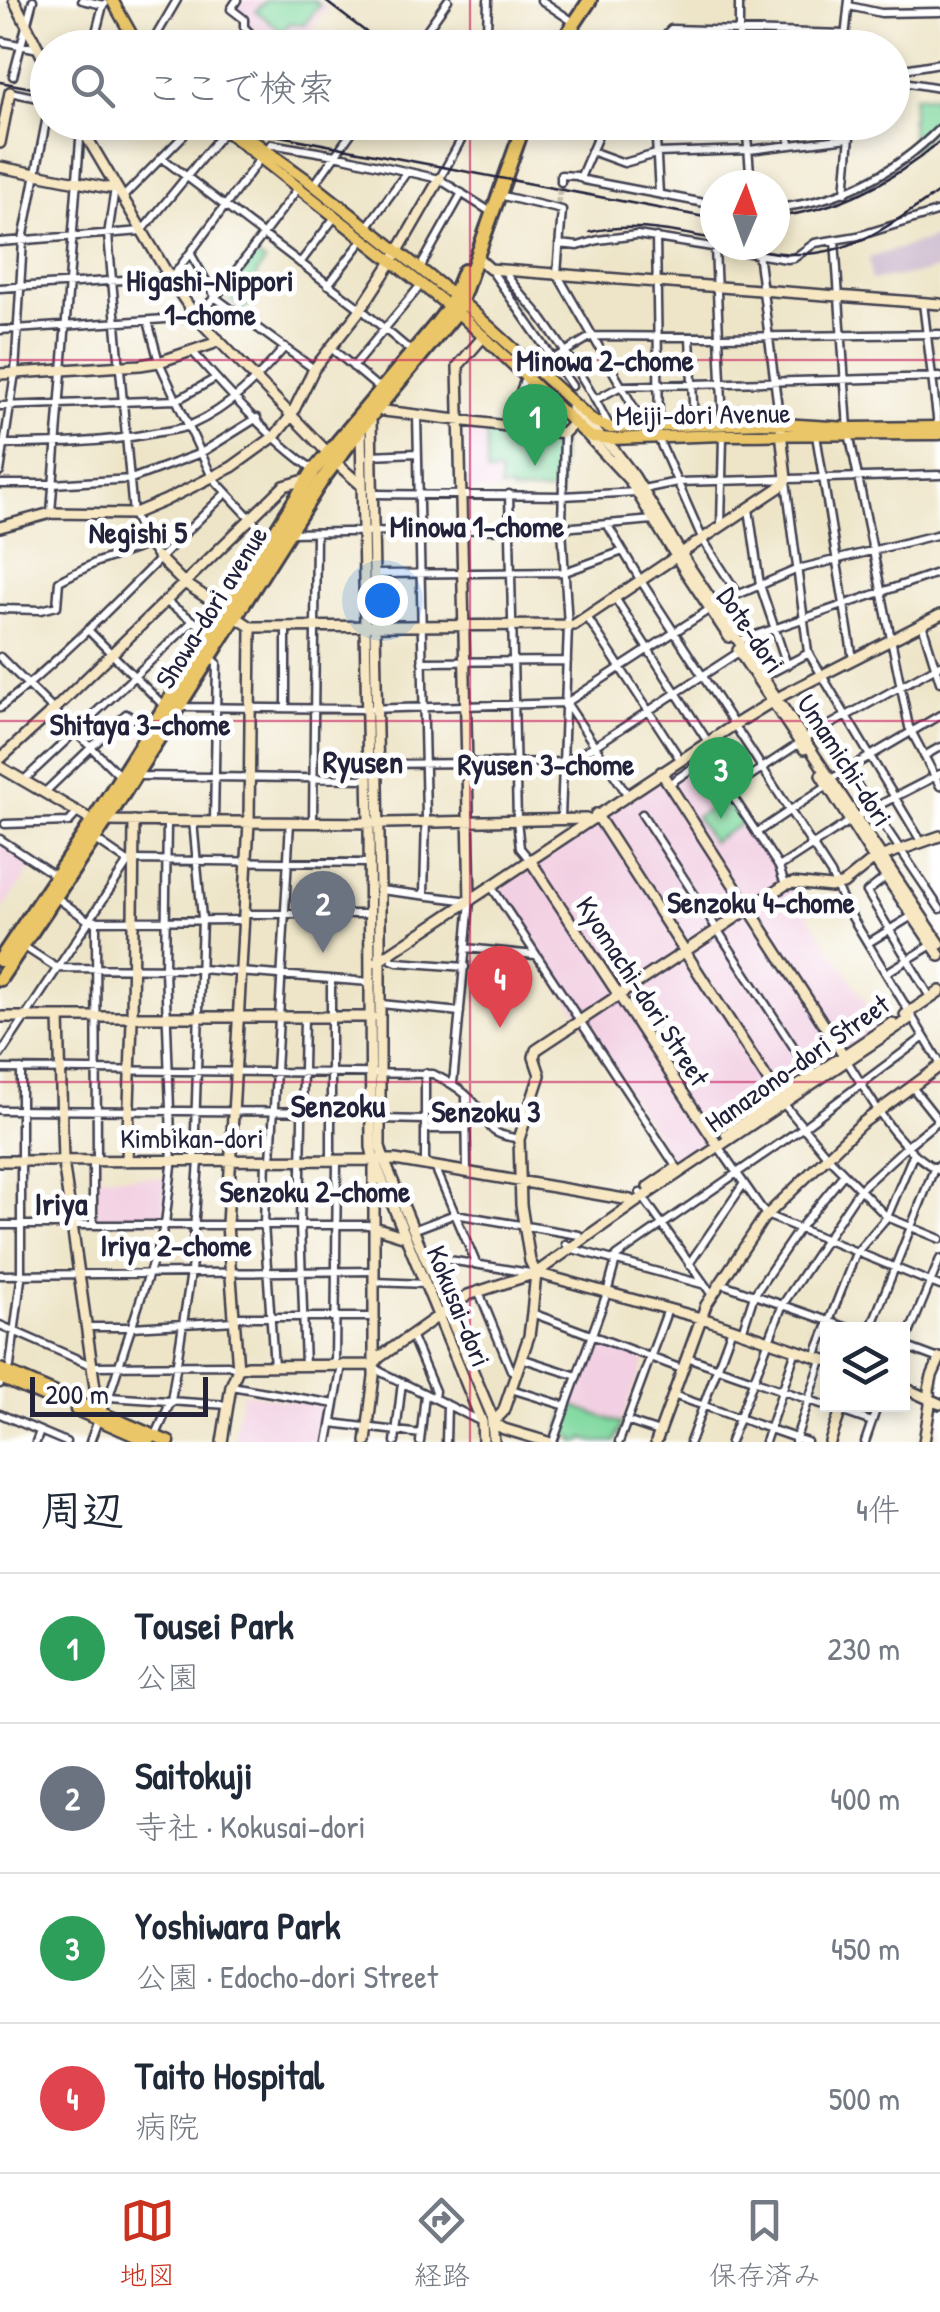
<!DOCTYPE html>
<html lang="ja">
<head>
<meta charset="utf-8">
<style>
  :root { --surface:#fff; --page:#f2f2f3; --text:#1f2937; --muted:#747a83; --line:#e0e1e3; --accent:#c8321e }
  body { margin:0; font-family:"Patrick Hand","Klee One",sans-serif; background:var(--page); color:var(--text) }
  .controls { position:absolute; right:30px; bottom:30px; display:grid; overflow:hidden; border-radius:0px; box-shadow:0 5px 15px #0003 }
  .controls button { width:90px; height:90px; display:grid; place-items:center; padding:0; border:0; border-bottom:2px solid var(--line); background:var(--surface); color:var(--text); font:50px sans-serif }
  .compass { position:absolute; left:700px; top:170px; width:90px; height:90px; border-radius:50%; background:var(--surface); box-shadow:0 5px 15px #0003; rotate:2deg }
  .scale { position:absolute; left:30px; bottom:25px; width:178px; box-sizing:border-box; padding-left:10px; border:5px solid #22223b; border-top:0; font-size:28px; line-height:35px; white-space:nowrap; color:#22223b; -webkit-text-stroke:8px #fff; paint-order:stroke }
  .you { position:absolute; left:382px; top:600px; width:35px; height:35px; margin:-25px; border:8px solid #fff; border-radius:50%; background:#1a73e8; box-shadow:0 0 0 15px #1a73e833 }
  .badge { display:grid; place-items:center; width:65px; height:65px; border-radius:50%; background:var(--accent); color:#fff; font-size:32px; font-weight:700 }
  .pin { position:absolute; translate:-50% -82px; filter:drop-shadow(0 2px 5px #0008) }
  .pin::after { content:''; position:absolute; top:52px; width:35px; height:30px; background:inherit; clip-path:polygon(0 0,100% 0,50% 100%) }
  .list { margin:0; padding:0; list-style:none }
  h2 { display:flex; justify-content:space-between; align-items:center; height:130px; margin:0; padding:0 40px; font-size:42px }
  h2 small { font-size:32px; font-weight:400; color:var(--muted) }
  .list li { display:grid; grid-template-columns:65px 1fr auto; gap:30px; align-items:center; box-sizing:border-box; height:150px; padding:0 40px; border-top:2px solid var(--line) }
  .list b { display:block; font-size:38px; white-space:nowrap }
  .list p { margin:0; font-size:32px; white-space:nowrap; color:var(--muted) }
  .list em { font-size:32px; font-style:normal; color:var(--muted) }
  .icon { flex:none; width:55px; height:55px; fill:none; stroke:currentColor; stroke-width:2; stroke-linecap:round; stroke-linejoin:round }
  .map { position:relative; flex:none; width:940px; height:1442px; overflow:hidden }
  .search { position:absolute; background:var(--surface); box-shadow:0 5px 15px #0003; left:30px; right:30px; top:30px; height:110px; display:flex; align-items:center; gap:25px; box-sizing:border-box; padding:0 35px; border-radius:55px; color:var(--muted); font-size:38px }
  .sheet { height:730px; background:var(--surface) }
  nav { display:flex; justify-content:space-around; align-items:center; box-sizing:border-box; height:140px; border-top:2px solid var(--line); background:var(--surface); font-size:28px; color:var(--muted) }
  nav a { display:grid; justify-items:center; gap:5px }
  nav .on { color:var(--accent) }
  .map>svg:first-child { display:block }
  .built { fill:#f2cfe2 }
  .industrial { fill:#cfbdd0 }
  .green { fill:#7ed89e; stroke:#507d6c; stroke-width:2.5 }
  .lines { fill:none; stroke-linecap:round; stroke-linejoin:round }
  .street-tunnel { stroke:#c5beac; stroke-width:6; stroke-dasharray:6 3; stroke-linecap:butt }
  .street-casing { stroke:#413f50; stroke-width:11 }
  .secondary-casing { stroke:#413f50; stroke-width:14 }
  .primary-casing { stroke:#413f50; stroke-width:15 }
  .highway-casing { stroke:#413f50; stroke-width:18 }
  .street { stroke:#fff; stroke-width:6 }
  .secondary { stroke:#f7e8c3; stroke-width:9 }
  .primary { stroke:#eac669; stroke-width:10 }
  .highway { stroke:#eac669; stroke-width:12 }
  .tram { stroke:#22223b; stroke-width:2.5 }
  .rail { stroke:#22223b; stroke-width:2.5 }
  .grid { fill:none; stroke:#c2185b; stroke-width:2.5; stroke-opacity:0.55 }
  .labels { text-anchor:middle; stroke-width:10; stroke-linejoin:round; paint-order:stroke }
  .street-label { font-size:28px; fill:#22223b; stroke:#fff }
  .neighbourhood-label { font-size:30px; font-weight:bold; fill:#22223b; stroke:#fff }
  .quarter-label { font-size:32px; font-weight:bold; fill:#22223b; stroke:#fff }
</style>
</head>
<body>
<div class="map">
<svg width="940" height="1442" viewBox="0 0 940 1442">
  <rect width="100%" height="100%" fill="#fff"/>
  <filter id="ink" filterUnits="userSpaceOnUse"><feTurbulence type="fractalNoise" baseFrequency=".01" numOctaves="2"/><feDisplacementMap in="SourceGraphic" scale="20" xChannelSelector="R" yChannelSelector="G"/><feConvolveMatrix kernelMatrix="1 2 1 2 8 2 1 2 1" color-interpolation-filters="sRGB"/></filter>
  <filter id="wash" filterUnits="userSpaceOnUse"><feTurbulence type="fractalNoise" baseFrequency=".0048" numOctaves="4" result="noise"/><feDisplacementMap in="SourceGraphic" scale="40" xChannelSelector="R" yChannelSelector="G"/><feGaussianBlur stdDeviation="2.25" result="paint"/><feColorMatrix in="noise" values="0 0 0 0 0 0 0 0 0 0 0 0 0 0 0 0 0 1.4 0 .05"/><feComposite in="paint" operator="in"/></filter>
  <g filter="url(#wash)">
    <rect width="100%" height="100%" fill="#eee5c8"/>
    <path class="built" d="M240,0h77l11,8 -32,39h-12l-7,-5 -5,5 -4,1 -21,-19 -13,-21z
      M467,425l43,5 1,62 -45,-1z
      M701,752l181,275 -206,138 -180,-275z
      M0,842l33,23 -33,49z
      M96,1176l68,2 2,1 -3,42 -66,1z
      M595,1340l50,19 -24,63 -50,-19z
      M242,1393l88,14 -7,35h-90z"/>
    <path class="industrial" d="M940,236v32l-17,5 -52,7 -2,-22z"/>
    <path class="green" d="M266,0h48l6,5 -16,20 -14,-2 -8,9 -26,-21z
      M914,96h20l3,24 3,1v2l-27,27 -2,-24z
      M254,254l11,8 -8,11 -3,31 -4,-1 -5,9 -21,-16z
      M486,429l71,7 4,3 -2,53h-48v-3h-11v-16h-13z
      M729,796l16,25 -33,21 -16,-25z
      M569,1404l53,20 -7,18h-20l-11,-3 -2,3h-8l1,-4 -16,-5z"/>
  </g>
  <g filter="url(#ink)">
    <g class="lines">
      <path class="street-tunnel" d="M558,204l3,-22"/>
      <defs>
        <path id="street" d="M82,0l21,5 2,-1
          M237,0l-6,9 13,10v8l21,21
          M488,0l-1,31 2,17
          M541,0l28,19
          M739,0v48
          M849,6l32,7 59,-1
          M0,41l48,10
          M92,48l11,-43
          M149,48l28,-48
          M414,48l34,-48
          M653,48l18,-19 175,5
          M844,48l5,-48
          M892,71l48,-8
          M13,76l20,-76
          M897,81l43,7
          M10,92l38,8
          M159,122l64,13
          M655,122l4,72
          M746,122l5,63
          M787,122l3,23
          M591,151l33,12 32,-9
          M656,153l93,-3 100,-12
          M162,158l199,151 51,43
          M440,178l31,-56
          M580,178l24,-56
          M561,182v-7l16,1 7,4 131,25
          M314,185l45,-63
          M115,188l-7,47 25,279 14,31 11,12
          M845,193l5,-57 -2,-14
          M499,195l63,15 -5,64 88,153
          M123,197l67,-68
          M775,208c66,-6 119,-34 165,-80
          M367,227l40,-55
          M656,237l3,189
          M835,240l13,188 61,299 31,59
          M0,242l142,-11 83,-101
          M559,244l19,2 20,-6 39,-5 150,24 7,-1 21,-15 43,-7 82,-25
          M757,245l23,179
          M715,248l8,176
          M190,253l26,45 98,71
          M300,263l35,-46
          M420,268l42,-75
          M491,270l81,116
          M505,271c8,18 27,33 38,49 25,34 48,70 67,107
          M328,285l35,-45
          M0,288l170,-11 6,-5 95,-128 64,11 104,24 52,33
          M923,303l15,123
          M148,321l11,41 53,115 57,61
          M0,330l196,-13 23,-24 80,-106
          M690,337l4,88
          M331,348l44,37 6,1
          M192,351c35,40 78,88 121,118
          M353,367l67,-81
          M536,369l56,-33 127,1 221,-3
          M595,400l26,-14 319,-9
          M0,406l177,-6 39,-22
          M417,415l9,402 -2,77
          M507,426l18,-48
          M816,435l37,224
          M658,438l45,102 35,54
          M0,444c51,0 103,-1 154,-11 11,-2 26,-3 37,-8 39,-17 67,-47 94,-78
          M371,455l46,-2
          M0,472l15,-99 8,-133 25,-129
          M786,481l22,171 114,191
          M0,484h53l78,-5 70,-26 56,-35
          M643,489l34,-7 263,-7
          M372,494l191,2 74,-4
          M509,494l8,326 3,28 10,12
          M749,509l11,76 27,80
          M51,513l29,-373 5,-6
          M607,524l34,57 190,293 13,30 96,159
          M721,526l2,-91
          M291,533l271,-5 91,-8
          M373,574l192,-2 58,-21
          M615,598l93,144
          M165,601l46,32
          M714,605l84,-36 142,-35
          M0,609l41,1 16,-4 2,-25 38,-19 50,-17
          M587,617l93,142
          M922,624l18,58
          M88,630l76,76
          M738,641l202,-69
          M210,656l7,7 -3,158
          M0,657l120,119
          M422,662l145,-1
          M763,677l46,-24
          M567,704l60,90
          M180,705l4,2 182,2 200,-6 144,-94
          M0,708c81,-65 151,-143 226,-215
          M286,708v-81
          M804,739l136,-74
          M701,748l78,119 6,18
          M924,756l16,-9
          M378,764l186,-2 32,-17 143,-93
          M843,772l12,10 85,127
          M136,774l5,2 227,3
          M23,781l170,-160
          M669,784l28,-19
          M729,790l71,-47
          M44,793l82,-79 25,15
          M642,814l164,252
          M856,817l84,-43
          M561,819l7,-193 -6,-98 2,-95
          M193,821l9,97 -8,243
          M313,822l3,-289
          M5,824l64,-2 9,-10
          M756,833l72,-48 3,-6 109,-64
          M0,839l56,37
          M96,840l32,22
          M779,867l71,-46
          M886,877l-19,15 63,105
          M491,886l186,282
          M380,890l90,11 -17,183
          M57,898l32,23 154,-1
          M244,914h126
          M96,920l1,241
          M868,943l44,-27
          M23,946l34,22 143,1 170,13
          M466,948l69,7
          M390,955l2,5 5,2 68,5
          M886,973l46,-28
          M331,979v181
          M381,1004l79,8
          M304,1017l-4,208 5,141
          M0,1055l128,-193 5,-2 236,3
          M847,1061c26,40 49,88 93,110
          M0,1069l433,5c18,9 35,19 47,36 5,6 8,17 14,21 6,5 17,6 25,8
          M425,1073v92
          M912,1087l27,34
          M466,1097l1,75
          M783,1103l45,54 59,60 53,22
          M0,1110l371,2
          M381,1119l44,1
          M425,1129h41
          M718,1146l48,69 174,71
          M266,1160l-2,64 10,142
          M271,1160l19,-338
          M93,1161v63
          M435,1167l41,96
          M640,1193l72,102
          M0,1225h368l6,2
          M413,1230l42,-16 124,21
          M566,1244l3,4 133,36
          M424,1256l106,17
          M689,1264l54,-79
          M0,1275l374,-4
          M374,1282l52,2
          M720,1283l134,47
          M479,1292l32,78 6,2
          M532,1313l150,56
          M234,1317h139
          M0,1325l93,41 135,-1 10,4
          M87,1327h45l103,-6
          M870,1330l64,-161 6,-5
          M742,1332l12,-37 45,-66 45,-55
          M411,1335l24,56 -1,7
          M904,1346l35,13
          M902,1351l38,-92
          M687,1357l185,65
          M815,1357l41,-104 31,-36 27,-64
          M521,1358l56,18
          M335,1365l2,-205
          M374,1366l7,6 101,50
          M0,1384l10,-18 11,-87v-210
          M231,1386l104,18
          M511,1389l55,17
          M673,1395l134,47
          M109,1397l119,8
          M101,1412l8,-16 56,-172 7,-58 -7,-197 2,-148
          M0,1414l66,28
          M626,1421l33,11
          M332,1423l89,11
          M156,1435l15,-34 20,-129 8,-111
          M795,1441l27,-81
          M36,1442l4,-11
          M90,1442l8,-22
          M328,1442l14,-77
          M395,1442l7,-60
          M420,1442l5,-48
          M446,1442l1,-37
          M553,1442l54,-149 10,-37 185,-128 122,-91
          M619,1442l49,-133
          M690,1442l42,-114
          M730,1442l53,-138 76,-114 47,-43 34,-28
          M765,1442l31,-92
          M865,1442l13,-38"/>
        <path id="secondary" d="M14,0l34,68
          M78,122l95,161 23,34 131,135
          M0,143l10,-51
          M0,167l108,21 7,-1
          M477,257l13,12 450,35
          M0,374l140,-9 19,-3 53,-18 6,-5
          M572,408l43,43 19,25 56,92 250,376
          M376,410l188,23 10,-10
          M371,419l9,471v256l4,14 107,254 3,28
          M361,430l8,392 2,325 3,13 108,262 1,20
          M586,434l44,47 55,90 44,66
          M335,462l26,23
          M0,527l51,-14 82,1 31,-13 68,-34 43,-31 16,-20 23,-47 47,-60 30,-46 49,-85
          M158,557l25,25 68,45 323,-2 209,-140 3,-6 -5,-48
          M738,650l66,99
          M0,759l57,-52 227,-221 24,-7
          M0,767l93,54 294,2 199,-4
          M661,772l185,287
          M821,775l53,84 66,97
          M596,814l186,288
          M530,860l188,286
          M470,901l-12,-535 26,-30
          M377,962l357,-237 49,-30 157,-80
          M905,1015l35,-24
          M0,1017h372
          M59,1017l4,144 36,255
          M726,1134l166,-111
          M0,1161l395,-1 235,40 5,3
          M127,1161l5,-141 2,-199
          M648,1187l28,-19
          M374,1227l32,10
          M536,1273l172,47 120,41
          M238,1369l10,-3 125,-1 7,-8 88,-62 68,-22 107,-76 266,-178v-7
          M902,1387l38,17
          M492,1423l11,-11 26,-76 3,-23 4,-40 -6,-12 -9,-56 -2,-66 21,-64 -6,-18 2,-7 249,-165 8,-2 38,4 12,-3 31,-25 66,-23
          M493,1423l11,6 44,13
          M222,1442l9,-56 7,-17 -11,-144 22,-403 2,-195
          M366,1442l8,-66v-208
          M656,1442l50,-137 57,-86 98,-95 79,-58
          M830,1442l13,-38
          M924,1442l6,-37 -1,-15 3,-14 8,-18"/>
        <path id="primary" d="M112,0l27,48
          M215,122l249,196 120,114 8,5 19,2 112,-4 217,-1
          M227,122l83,60 152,120 131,119 18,7 155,-5 82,5 92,-1
          M0,1369l169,73
          M0,1378l47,20
          M76,1410l73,32"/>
        <path id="highway" d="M558,48l32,-48
          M0,960l93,-139 221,-351 123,-147 12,-16 15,-36
          M0,979l106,-158 216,-341 39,-52 96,-116 68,-190"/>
      </defs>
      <use href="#street" class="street-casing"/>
      <use href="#secondary" class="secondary-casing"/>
      <use href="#primary" class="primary-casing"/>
      <use href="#highway" class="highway-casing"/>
      <use href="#street" class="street"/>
      <use href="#secondary" class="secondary"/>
      <use href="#primary" class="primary"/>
      <use href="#highway" class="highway"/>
      <path class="tram" d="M324,0l63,48"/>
      <path class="rail" d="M0,82l48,9
        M207,122l508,97
        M775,217c63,-7 118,-35 165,-76
        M590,232c43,-10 83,0 125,7
        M730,245c23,4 46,9 70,9 55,0 96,-33 140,-63"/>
    </g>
  </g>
  <path class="grid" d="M470,0v48M470,122v1320M0,360h940M0,721h940M0,1082h940"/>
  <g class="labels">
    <g class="street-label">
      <text transform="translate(703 414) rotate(-1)" y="10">Meiji-dori Avenue</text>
      <text transform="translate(211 607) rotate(-58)" y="10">Showa-dori avenue</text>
      <text transform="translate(751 630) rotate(56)" y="10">Dote-dori</text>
      <text transform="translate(845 760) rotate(57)" y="10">Umamichi-dori</text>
      <text transform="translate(643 991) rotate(57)" y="10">Kyomachi-dori Street</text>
      <text transform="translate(797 1063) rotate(-35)" y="10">Hanazono-dori Street</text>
      <text x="192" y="1148">Kimbikan-dori</text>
      <text transform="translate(459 1306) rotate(68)" y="10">Kokusai-dori</text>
    </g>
    <g class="neighbourhood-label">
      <text x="210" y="291">Higashi-Nippori<tspan x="210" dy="34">1-chome</tspan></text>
      <text x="605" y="371">Minowa 2-chome</text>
      <text x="477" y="537">Minowa 1-chome</text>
      <text x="138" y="543">Negishi 5</text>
      <text x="140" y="735">Shitaya 3-chome</text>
      <text x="546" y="775">Ryusen 3-chome</text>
      <text x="761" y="913">Senzoku 4-chome</text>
      <text x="486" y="1122">Senzoku 3</text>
      <text x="315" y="1202">Senzoku 2-chome</text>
      <text x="176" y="1256">Iriya 2-chome</text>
    </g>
    <g class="quarter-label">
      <text x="363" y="773">Ryusen</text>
      <text x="338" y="1117">Senzoku</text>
      <text x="61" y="1215">Iriya</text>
    </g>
  </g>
</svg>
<div class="controls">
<button><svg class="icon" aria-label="layers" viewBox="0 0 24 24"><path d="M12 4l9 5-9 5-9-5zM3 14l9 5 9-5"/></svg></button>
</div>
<svg class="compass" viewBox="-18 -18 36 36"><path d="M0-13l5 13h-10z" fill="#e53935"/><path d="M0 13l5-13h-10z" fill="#747a83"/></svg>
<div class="scale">200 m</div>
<div class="you"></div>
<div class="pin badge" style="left:535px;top:466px;background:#2e9e5b">1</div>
<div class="pin badge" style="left:323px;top:953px;background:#6b7280">2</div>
<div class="pin badge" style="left:721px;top:819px;background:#2e9e5b">3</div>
<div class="pin badge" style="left:500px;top:1028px;background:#e0444e">4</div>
<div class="search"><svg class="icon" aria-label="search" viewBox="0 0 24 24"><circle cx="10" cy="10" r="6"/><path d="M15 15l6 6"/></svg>ここで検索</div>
</div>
<section class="sheet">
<h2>周辺<small>4件</small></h2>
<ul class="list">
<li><span class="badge" style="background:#2e9e5b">1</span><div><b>Tousei Park</b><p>公園</p></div><em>230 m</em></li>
<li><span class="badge" style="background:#6b7280">2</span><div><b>Saitokuji</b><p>寺社 · Kokusai-dori</p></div><em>400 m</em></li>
<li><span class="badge" style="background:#2e9e5b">3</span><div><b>Yoshiwara Park</b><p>公園 · Edocho-dori Street</p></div><em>450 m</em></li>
<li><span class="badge" style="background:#e0444e">4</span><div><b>Taito Hospital</b><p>病院</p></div><em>500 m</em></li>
</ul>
</section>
<nav>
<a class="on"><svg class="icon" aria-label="map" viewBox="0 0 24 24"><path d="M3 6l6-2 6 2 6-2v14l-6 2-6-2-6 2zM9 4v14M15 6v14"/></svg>地図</a>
<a><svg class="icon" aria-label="directions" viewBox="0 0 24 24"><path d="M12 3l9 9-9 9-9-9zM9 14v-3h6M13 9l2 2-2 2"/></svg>経路</a>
<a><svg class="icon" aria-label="saved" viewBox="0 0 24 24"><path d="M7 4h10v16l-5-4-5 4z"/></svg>保存済み</a>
</nav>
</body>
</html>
